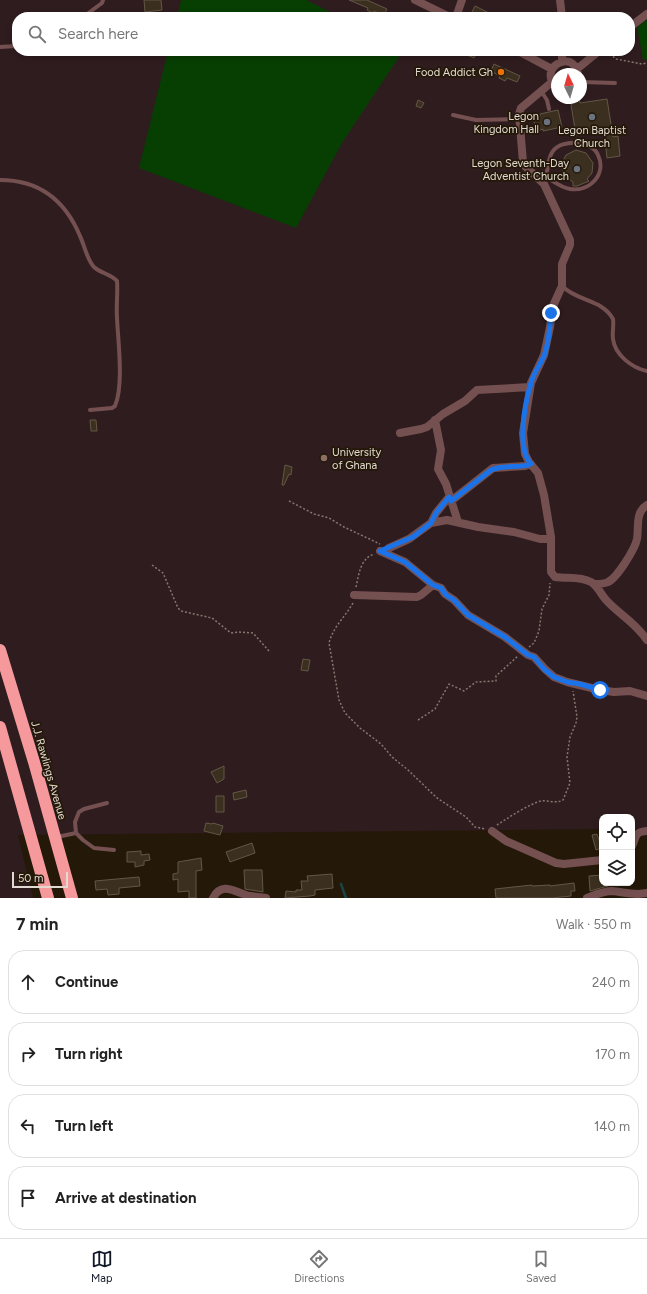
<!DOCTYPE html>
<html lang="en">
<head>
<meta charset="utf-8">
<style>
  :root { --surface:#fff; --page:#f2f2f2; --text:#222; --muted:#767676; --line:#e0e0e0; --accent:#111827 }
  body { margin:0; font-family:Figtree,sans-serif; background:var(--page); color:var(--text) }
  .controls { position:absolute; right:12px; bottom:12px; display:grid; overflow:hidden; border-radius:8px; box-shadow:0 2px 6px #0003 }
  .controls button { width:36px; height:36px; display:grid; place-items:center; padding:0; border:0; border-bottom:1px solid var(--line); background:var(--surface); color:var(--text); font:20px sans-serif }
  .compass { position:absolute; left:551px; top:68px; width:36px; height:36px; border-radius:50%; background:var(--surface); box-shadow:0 2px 6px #0003; rotate:355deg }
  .scale { position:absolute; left:12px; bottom:10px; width:56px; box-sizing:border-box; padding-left:4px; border:2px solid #e2dad0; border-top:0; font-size:11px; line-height:14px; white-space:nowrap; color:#e2dad0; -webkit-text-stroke:3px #241809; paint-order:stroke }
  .stop { position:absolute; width:12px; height:12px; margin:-9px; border:3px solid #1a73e8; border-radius:50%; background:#fff }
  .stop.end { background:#1a73e8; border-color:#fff; box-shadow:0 1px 4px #0008 }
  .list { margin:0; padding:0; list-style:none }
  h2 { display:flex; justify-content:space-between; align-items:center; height:52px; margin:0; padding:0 16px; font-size:17px }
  h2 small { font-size:13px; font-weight:400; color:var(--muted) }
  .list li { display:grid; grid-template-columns:26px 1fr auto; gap:12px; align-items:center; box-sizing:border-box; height:64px; margin:0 8px 8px; padding:0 8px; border:1px solid var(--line); border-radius:16px }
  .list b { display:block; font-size:15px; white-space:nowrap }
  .list em { font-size:13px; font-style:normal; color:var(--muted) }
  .icon { flex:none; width:22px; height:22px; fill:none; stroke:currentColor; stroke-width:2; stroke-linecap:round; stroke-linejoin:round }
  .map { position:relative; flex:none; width:647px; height:898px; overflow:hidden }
  .search { position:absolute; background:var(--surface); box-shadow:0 2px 6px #0003; left:12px; right:12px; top:12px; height:44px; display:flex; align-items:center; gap:10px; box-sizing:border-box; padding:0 14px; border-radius:16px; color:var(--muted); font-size:15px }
  .sheet { height:340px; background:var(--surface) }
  nav { display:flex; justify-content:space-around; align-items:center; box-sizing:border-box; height:56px; border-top:1px solid var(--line); background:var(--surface); font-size:11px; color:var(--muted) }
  nav a { display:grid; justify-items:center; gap:2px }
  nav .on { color:var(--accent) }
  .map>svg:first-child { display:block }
  .education { fill:#2f1c1f; fill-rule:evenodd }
  .green { fill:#073e02 }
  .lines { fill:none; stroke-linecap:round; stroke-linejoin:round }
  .stream { stroke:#1c4447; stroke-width:2.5 }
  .building { fill:#3b3020; stroke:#635745 }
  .path { stroke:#83796d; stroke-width:1.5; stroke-dasharray:2 2; stroke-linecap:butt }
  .lane { stroke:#755051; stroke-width:4 }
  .street { stroke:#755051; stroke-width:8 }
  .highway { stroke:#f6999d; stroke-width:12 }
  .route { stroke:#1a73e8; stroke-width:5 }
  .food-dot { fill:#e8710a; stroke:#241809; stroke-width:1.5 }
  .worship-dot { fill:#6b7280; stroke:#241809; stroke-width:1.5 }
  .education-dot { fill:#8d6e63; stroke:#241809; stroke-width:1.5 }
  .labels { text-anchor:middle; stroke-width:3.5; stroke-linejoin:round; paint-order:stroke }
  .poi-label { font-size:11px; fill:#e2dad0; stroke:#241809; text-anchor:end }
  .street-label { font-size:11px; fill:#e2dad0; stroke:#241809 }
</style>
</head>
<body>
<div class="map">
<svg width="647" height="898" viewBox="0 0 647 898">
  <rect width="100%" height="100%" fill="#241809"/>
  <path class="education" d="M0,0h647v829h-15v-12h-30v12l-584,6 15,63h-33zM17,17h613v34h-613zM557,74h24v24h-24z"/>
  <path class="green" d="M181,0h125l34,17h-163z
    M647,20v40h-4l-6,-33z
    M168,51h235l-61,92 -46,85 -157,-60z"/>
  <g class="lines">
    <path class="stream" d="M341,884l5,14"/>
  </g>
  <path class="building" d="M144,0h17l1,10 -17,2z
    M349,0h18l20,9 -3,6 -10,-4 -1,2 -6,-3 1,-2z
    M475,6l22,11h-15l-10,-5z
    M458,51h19l-3,7z
    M494,64l26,12 -3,6 -10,-4 -2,3 -6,-3 1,-2 -9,-5z
    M571,98h8l1,5 27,-4 6,38 5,-1 2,20 -13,2 -3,-28 -28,5 -5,-30 1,-1z
    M418,100l6,3 -3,5 -5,-2z
    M558,110l4,17 -19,4v-2l-7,2 -3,-14 7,-1v-2z
    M576,150l10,3 7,10 -1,10 -5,6 2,2 -12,5h-4v-4l-9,-7 -3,-10 5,-10z
    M90,420h6l1,11h-6z
    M285,465l7,2 -1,8 -2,-1 -5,11h-2z
    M303,659l7,1 -2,11 -7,-1z
    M224,766v13l-7,4 -6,-11z
    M246,790l1,7 -13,3 -1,-7z
    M216,796h8v16h-8z
    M206,823l6,1 1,-1 10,3 -3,9 -16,-4z
    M597,834l5,14 -6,2 -4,-15z
    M252,843l3,10 -25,9 -4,-10z
    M141,851v4l8,-1 1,6 -6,1v4l-9,2v-5h-8v-10z
    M201,858l1,12 -6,1v27h-7v-7l-11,1v-13l-5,1v-6l5,-1v-11z
    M244,870h18l1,22 -18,-3z
    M332,874l1,14 -18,2v5l-5,1 -25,2 1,-7 10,1v-2h6l-1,-9h7l-1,-5z
    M602,875v8h6v3l-18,5 -1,-15z
    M139,877l1,9 -21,2v6l-11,1 -1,-6 -11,1 -1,-9z
    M574,883l1,8h-4v5l-19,2h-56l-1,-9 37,-4v1l18,-1v1z"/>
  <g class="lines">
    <path class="path" d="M607,51l9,8 26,5 5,-1
      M289,501l25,13 15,4 15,9 36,17
      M152,565l11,8 15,35 3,3 31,7 19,15 8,-1 14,1 17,19
      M356,587c3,-13 4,-28 18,-33
      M353,603c-8,14 -20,24 -24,40l10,57 6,13 15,15 21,16 11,13 16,13 29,28 29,19 9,10 11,2
      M529,647l5,-4 5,-12 3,-22 7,-14 1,-12
      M418,720l17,-11 14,-25 15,7 12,-9 20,-1v-5l22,-20
      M497,825c9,-6 34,-22 44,-24 8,-1 15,3 22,-1l7,-17 -3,-26 3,-20 6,-14 1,-6 -4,-26"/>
    <path class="lane" d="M83,17l19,-14 1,-3
      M0,47l17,-1
      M581,82l34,1
      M541,91l6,9 2,9
      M453,115l23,5 43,-1
      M0,180c39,0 65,20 80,56 4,8 7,24 14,31 6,6 17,7 23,14 1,12 -1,24 0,37 1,23 7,67 -2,88l-3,2 -22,2
      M540,181l6,-4c7,4 16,11 24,12 20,3 37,-15 28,-34 -6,-15 -36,-16 -45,-4 -5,6 -5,18 -7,26
      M562,286c16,16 40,13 51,33 1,7 -1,14 0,20 2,16 19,29 34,32
      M76,833l7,7 11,8 20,2
      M57,837l19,-4 -1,-11 4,-10 5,-3 23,-6"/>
    <path class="street" d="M415,0l35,17
      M560,0l2,17
      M456,17l6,-17
      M630,27l17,-13
      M518,51l34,18
      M562,62v-11
      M577,69l22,-18
      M552,82l-31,26 -2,6 4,48 2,4 19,18 26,56v5l-8,19v22l-9,20 -3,21 -6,28 -13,28 -8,50 2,21 4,8 9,11 6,22 7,42v35l4,5c13,2 24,-1 36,5 7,4 10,13 16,19 13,14 28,21 40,39
      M557,87c-21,-18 16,-40 21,-13
      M435,420l6,30 -3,19 8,15 12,38
      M400,433l21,-4 6,-2 16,-13 22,-13 12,-11 53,-3
      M451,501l42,-33 32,-2 6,-2
      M431,523l5,-10 13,-16
      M389,548l20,-9 22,-16 16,-3 31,7 36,5 26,7h8l3,-2
      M380,551l25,11 28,23 8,3 4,6 9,6 14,15 37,22 23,18 6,2 11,12 9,8 13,5 33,8 14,2 16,-1 17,5
      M595,584c4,0 9,0 13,-2 9,-4 27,-33 29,-43 2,-12 -2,-27 10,-34
      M354,595l63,2 4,-2 12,-10
      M492,831l14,10 50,22 8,1 38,-4
      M632,846c5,-10 2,-14 15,-15
      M213,898c9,-18 23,-5 37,-2 5,1 10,1 16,2
      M587,898c8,-3 16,-7 25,-7 12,1 23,5 35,2"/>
    <path class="highway" d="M0,650l34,112 38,136
      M0,727l48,171"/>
  </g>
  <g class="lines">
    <path class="route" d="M551,313c-1,14 -2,30 -7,43 -4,9 -11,18 -13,27 -6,20 -15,65 0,81 -13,5 -28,0 -40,6l-40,31 -2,-4 -13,16 -5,10 -18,14 -33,14 25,11 28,23 8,3 5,7 8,5 14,15 37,22 23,18 6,2 10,12 10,8 13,5 13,2 20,6"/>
  </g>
  <circle class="food-dot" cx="501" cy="72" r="4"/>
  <g class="worship-dot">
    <circle cx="592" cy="117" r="4"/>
    <circle cx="547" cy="122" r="4"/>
    <circle cx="577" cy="169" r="4"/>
  </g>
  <circle class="education-dot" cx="324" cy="458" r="4"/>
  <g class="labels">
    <g class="poi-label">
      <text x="493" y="76">Food Addict Gh</text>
      <text x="539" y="120">Legon<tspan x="539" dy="13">Kingdom Hall</tspan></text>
      <text x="592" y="134" text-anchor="middle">Legon Baptist<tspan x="592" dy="13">Church</tspan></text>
      <text x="569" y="167">Legon Seventh-Day<tspan x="569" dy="13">Adventist Church</tspan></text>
      <text x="332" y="456" text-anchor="start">University<tspan x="332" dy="13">of Ghana</tspan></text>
    </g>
    <g class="street-label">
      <text transform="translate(49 770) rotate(74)" y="4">J.J. Rawlings Avenue</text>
    </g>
  </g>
</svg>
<div class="controls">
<button><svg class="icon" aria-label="locate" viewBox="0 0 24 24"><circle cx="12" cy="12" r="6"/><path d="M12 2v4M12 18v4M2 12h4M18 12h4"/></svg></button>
<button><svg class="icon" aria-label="layers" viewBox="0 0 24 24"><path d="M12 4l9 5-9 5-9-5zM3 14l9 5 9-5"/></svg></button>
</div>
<svg class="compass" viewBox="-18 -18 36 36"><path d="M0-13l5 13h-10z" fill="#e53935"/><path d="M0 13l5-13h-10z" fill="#767676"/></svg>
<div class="scale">50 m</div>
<div class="stop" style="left:600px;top:690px"></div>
<div class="stop end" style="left:551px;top:313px"></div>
<div class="search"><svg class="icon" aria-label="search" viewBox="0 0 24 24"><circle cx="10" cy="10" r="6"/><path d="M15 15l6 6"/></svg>Search here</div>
</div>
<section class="sheet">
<h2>7 min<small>Walk · 550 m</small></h2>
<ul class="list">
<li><svg class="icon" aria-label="ahead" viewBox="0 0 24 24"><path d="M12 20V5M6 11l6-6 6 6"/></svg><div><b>Continue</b></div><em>240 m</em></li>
<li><svg class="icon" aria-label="right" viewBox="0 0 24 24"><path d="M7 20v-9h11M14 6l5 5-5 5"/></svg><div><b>Turn right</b></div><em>170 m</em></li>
<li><svg class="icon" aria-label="left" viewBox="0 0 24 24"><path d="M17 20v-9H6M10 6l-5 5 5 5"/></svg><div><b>Turn left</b></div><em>140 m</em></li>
<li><svg class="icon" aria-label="arrive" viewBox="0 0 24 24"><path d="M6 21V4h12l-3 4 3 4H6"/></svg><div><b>Arrive at destination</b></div></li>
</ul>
</section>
<nav>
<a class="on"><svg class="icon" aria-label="map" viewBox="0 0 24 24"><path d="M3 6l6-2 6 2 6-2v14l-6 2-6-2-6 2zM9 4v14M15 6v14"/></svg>Map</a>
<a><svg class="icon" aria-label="directions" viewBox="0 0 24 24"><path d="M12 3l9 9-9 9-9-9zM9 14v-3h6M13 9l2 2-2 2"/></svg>Directions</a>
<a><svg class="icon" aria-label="saved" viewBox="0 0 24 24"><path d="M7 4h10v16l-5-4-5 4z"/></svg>Saved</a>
</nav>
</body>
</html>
